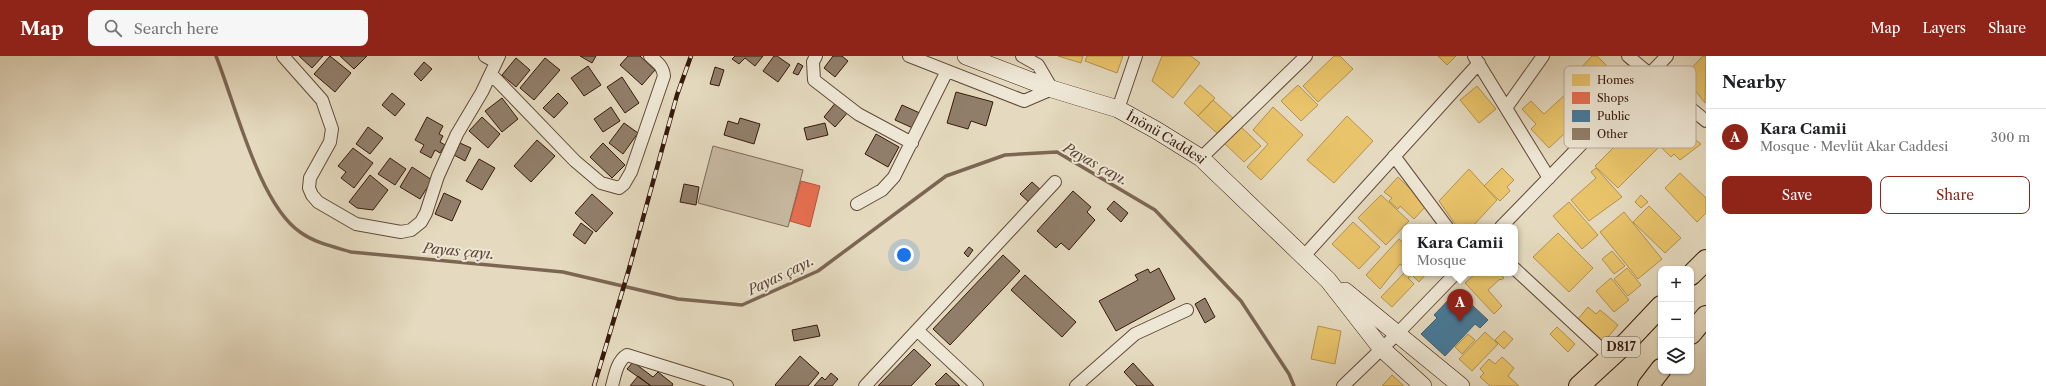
<!DOCTYPE html>
<html lang="en">
<head>
<meta charset="utf-8">
<style>
  :root { --surface:#fff; --page:#f6f6f6; --text:#202124; --muted:#757577; --line:#e0e0e0; --accent:#8f2418 }
  body { margin:0; font-family:"Libre Caslon Text",serif; background:var(--page); color:var(--text) }
  .controls { position:absolute; right:12px; bottom:12px; display:grid; overflow:hidden; border-radius:8px; box-shadow:0 1px 3px #0004 }
  .controls button { width:36px; height:36px; display:grid; place-items:center; padding:0; border:0; border-bottom:1px solid var(--line); background:var(--surface); color:var(--text); font:20px sans-serif }
  .you { position:absolute; left:904px; top:199px; width:14px; height:14px; margin:-10px; border:3px solid #fff; border-radius:50%; background:#1a73e8; box-shadow:0 0 0 6px #1a73e833 }
  .badge { display:grid; place-items:center; width:26px; height:26px; border-radius:50%; background:var(--accent); color:#fff; font-size:13px; font-weight:700 }
  .pin { position:absolute; translate:-50% -33px; filter:drop-shadow(0 1px 2px #0008) }
  .pin::after { content:''; position:absolute; top:21px; width:14px; height:12px; background:inherit; clip-path:polygon(0 0,100% 0,50% 100%) }
  .popup { position:absolute; left:1402px; top:168px; width:116px; height:52px; box-sizing:border-box; display:grid; place-content:center; border-radius:8px; background:var(--surface); filter:drop-shadow(0 1px 3px #0005); font-size:13px; white-space:nowrap; color:var(--muted) }
  .popup b { font-size:15px; color:var(--text) }
  .popup::after { content:''; position:absolute; left:50%; top:100%; margin-left:-8px; border:8px solid transparent; border-top-color:var(--surface) }
  .list { margin:0; padding:0; list-style:none }
  h2 { display:flex; justify-content:space-between; align-items:center; height:52px; margin:0; padding:0 16px; font-size:17px }
  h2 small { font-size:13px; font-weight:400; color:var(--muted) }
  .list li { display:grid; grid-template-columns:26px 1fr auto; gap:12px; align-items:center; box-sizing:border-box; height:56px; padding:0 16px; border-top:1px solid var(--line) }
  .list b { display:block; font-size:15px; white-space:nowrap }
  .list p { margin:0; font-size:13px; white-space:nowrap; color:var(--muted) }
  .list em { font-size:13px; font-style:normal; color:var(--muted) }
  .actions { display:flex; gap:8px; padding:12px 16px }
  .actions a { flex:1; padding:9px 0; border:1px solid var(--accent); border-radius:8px; text-align:center; font-size:14px; color:var(--accent) }
  .actions .main { background:var(--accent); color:#fff }
  .icon { flex:none; width:22px; height:22px; fill:none; stroke:currentColor; stroke-width:2; stroke-linecap:round; stroke-linejoin:round }
  .map { position:relative; flex:none; width:1706px; height:330px; overflow:hidden }
  header { display:flex; align-items:center; gap:24px; box-sizing:border-box; height:56px; padding:0 20px; background:var(--accent); color:#fff }
  header strong { font-size:19px }
  nav { display:flex; gap:22px; margin-inline-start:auto; font-size:14px }
  .search { width:280px; height:36px; background:var(--page); display:flex; align-items:center; gap:10px; box-sizing:border-box; padding:0 14px; border-radius:8px; color:var(--muted); font-size:15px }
  main { display:flex }
  aside { flex:1; background:var(--surface) }
  .map>svg:first-child { display:block }
  .green { fill:#c7b9a1; stroke:#7f6a57 }
  .homes { fill:#e9c46a; stroke:#b4914e }
  .shops { fill:#e76f51; stroke:#b2563d }
  .public { fill:#457b9d; stroke:#415e72 }
  .lines { fill:none; stroke-linecap:round; stroke-linejoin:round }
  .stream { stroke:#7c6653; stroke-width:3.5 }
  .building { fill:#917e6a; stroke:#371a0d }
  .minor-casing { stroke:#624a3a; stroke-width:14 }
  .secondary-casing { stroke:#371a0d; stroke-width:18 }
  .trunk-casing { stroke:#371a0d; stroke-width:22 }
  .minor { stroke:#eee7d5; stroke-width:12 }
  .secondary { stroke:#eee7d5; stroke-width:17 }
  .trunk { stroke:#e5dabf; stroke-width:20 }
  .rail-casing { stroke:#371a0d; stroke-width:4.5 }
  .rail { stroke:#eee7d5; stroke-width:3; stroke-dasharray:9; stroke-linecap:butt }
  .labels { text-anchor:middle; stroke-width:4; stroke-linejoin:round; paint-order:stroke }
  .shield { fill:#eee7d5; stroke:#6e5849; stroke-width:1 }
  .shield-label { font-size:12px; font-weight:bold; fill:#371a0d }
  .street-label { font-size:13px; fill:#371a0d; stroke:#eee7d5 }
  .water-label { font-size:14px; font-style:italic; fill:#5f4636; stroke:#eee7d5 }
  .key { fill:#eee7d5; stroke:#b7aa99; stroke-width:1 }
  .key-label { font-size:11px; fill:#371a0d }
</style>
</head>
<body>
<header>
<strong>Map</strong>
<div class="search"><svg class="icon" aria-label="search" viewBox="0 0 24 24"><circle cx="10" cy="10" r="6"/><path d="M15 15l6 6"/></svg>Search here</div>
<nav><a>Map</a><a>Layers</a><a>Share</a></nav>
</header>
<main>
<div class="map">
<svg width="1706" height="330" viewBox="0 0 1706 330">
  <rect width="100%" height="100%" fill="#e5dabf"/>
  <filter id="stains"><feTurbulence type="fractalNoise" baseFrequency=".005" numOctaves="4"/><feColorMatrix values="0 0 0 0 .2 0 0 0 0 .09 0 0 0 0 .02 0 0 0 .5 -.17"/></filter>
  <radialGradient id="worn" r=".72"><stop offset=".6" stop-color="#630" stop-opacity="0"/><stop offset="1" stop-color="#630" stop-opacity=".3"/></radialGradient>
  <path class="green" d="M713,90l90,24 -15,57 -90,-24z"/>
  <path class="homes" d="M1058,0h25l-2,7z
    M1087,0h36l-6,17 -32,-12z
    M1162,0h29l9,7 -27,35 -21,-17z
    M1334,0h6l13,13 -35,33 -15,-16z
    M1438,0h18l-9,9z
    M1592,0h5l23,23 -17,18 -12,-11 2,-3 -14,-13z
    M1703,0h3l-1,47 -21,-27z
    M1200,29l15,13 -17,18 -14,-13z
    M1298,29l20,20 -17,16 -20,-20z
    M1477,30l19,23 -17,14 -19,-23z
    M1568,36l9,10 -6,5 10,11 -32,30 -18,-19 5,-5 -14,-15 9,-8 13,13z
    M1213,44l21,19 -15,16 -21,-19z
    M1273,51l30,28 -42,45 -14,-13 21,-23 -15,-14z
    M1653,51l48,37 -21,16 -6,-6 -3,3 -34,-33z
    M1347,60l26,25 -39,42 -27,-23z
    M1239,69l22,21 -17,16 -21,-20z
    M1636,69l23,22 -41,41 -23,-22z
    M1502,112l12,12 -7,7 3,4 -10,10 -16,-15z
    M1596,112l26,29 -33,24 -18,-21 25,-22 -5,-6z
    M1469,113l28,31 -25,27h-15l-18,-26z
    M1680,117l26,25v15l-9,9 -32,-34z
    M1398,121l29,28 -13,14 -14,-13 -2,3 -9,-8 3,-3 -8,-6z
    M1381,139l28,26 -23,24 -28,-27z
    M1641,139l7,7 -7,6 -6,-6z
    M1569,146l29,33 -16,14 -29,-33z
    M1649,150l32,32 -16,15 -32,-31z
    M1624,156l38,47 -24,20 -38,-47z
    M1353,166l27,25 -21,22 -27,-25z
    M1558,177l35,35 -24,24 -36,-35z
    M1399,183l6,5v19l-3,3 -2,-2 -20,25 -14,-14z
    M1612,195l13,15 -11,8 -12,-15z
    M1627,212l14,17 -13,11 -14,-17z
    M1405,216l22,1 -8,9 -7,-7 -4,3 6,6 -22,23 -11,-10z
    M1476,217h23l5,5 -3,2 -1,-1 -12,11 14,16 -8,8 -29,-31z
    M1611,222l18,22 -15,12 -18,-21z
    M1588,251l8,7 4,-4 18,15 -14,17 -26,-23z
    M1318,270l23,5 -6,33 -24,-5z
    M1557,271l18,17 -7,8 -18,-18z
    M1504,275l9,8 -9,10 -9,-9z
    M1485,276l13,12 -26,27 -13,-12z
    M1468,278l7,6 -13,14 -7,-7z
    M1502,301l12,11 -6,8 11,10h-29l-10,-9 4,-4 -4,-4 9,-10 6,5z
    M1392,319l12,11h-22z"/>
  <path class="shops" d="M801,125l19,5 -10,41 -20,-6z"/>
  <path class="public" d="M1457,235l31,29 -8,8 -5,-4 -30,32 -24,-22 16,-16 -3,-3z"/>
  <g class="lines">
    <path class="stream" d="M216,0c19,47 43,148 84,176 15,11 34,15 51,20l212,20 115,27 64,6 76,-34 128,-95 59,-21 52,-3 98,58 86,91 48,73 5,12"/>
  </g>
  <path class="building" d="M299,0h24l-11,12z
    M330,0l21,17 -16,19 -21,-18z
    M340,0h27l-13,13z
    M580,0h16l-4,7z
    M628,0h12l15,14 -13,15 -22,-20z
    M735,0h28l-8,10 -10,-8 -6,6 -7,-5z
    M774,0h3l13,9 -12,17 -15,-11z
    M833,0h9l6,5 -13,16 -11,-9z
    M516,2l14,12 -14,17 -14,-12z
    M545,2l15,12 -26,30 -14,-12z
    M424,6l8,7 -11,12 -7,-7z
    M798,7l5,3 -5,9 -5,-2z
    M588,10l13,19 -17,11 -13,-18z
    M715,11l9,3 -5,16 -9,-2z
    M622,21l17,26 -14,10 -18,-26z
    M956,36l37,10 -7,24 -15,-5 -3,8 -21,-6z
    M392,37l13,11 -10,12 -13,-11z
    M558,37l10,10 -14,15 -11,-10z
    M502,42l16,21 -16,13 -17,-21z
    M837,45l12,10 -14,16 -11,-10z
    M902,49l20,9 -7,15 -20,-9z
    M611,51l9,14 -17,11 -9,-13z
    M427,61l16,9 -4,8 4,2 -3,6 5,3 -5,8 -5,-3 -4,8 -11,-6 4,-7 -9,-5z
    M482,61l18,17 -12,14 -19,-17z
    M740,62l20,6 -6,20 -30,-9 4,-14 10,3z
    M624,67l14,10 -15,21 -14,-11z
    M825,67l3,12 -21,5 -3,-12z
    M368,71l15,11 -13,16 -14,-10z
    M876,78l23,13 -11,20 -23,-13z
    M537,84l18,16 -24,26 -17,-16z
    M460,87l11,5 -6,13 -11,-6z
    M603,87l22,22 -13,13 -22,-21z
    M353,92l20,15 -19,25 -13,-10 5,-6 -8,-6z
    M390,102l16,11 -11,16 -17,-11z
    M479,103l16,9 -13,22 -16,-9z
    M412,111l20,13 -12,19 -20,-12z
    M370,119l18,15 -15,20 -16,-2 -8,-6z
    M1032,126l12,11 -12,12 -12,-11z
    M684,128l15,3 -3,18 -16,-3z
    M1073,135l18,16 -4,5 8,8 -26,30 -8,-7 -5,5 -19,-17z
    M444,137l17,8 -9,20 -17,-7z
    M592,138l21,19 -17,19 -21,-19z
    M1114,145l14,12 -7,9 -14,-13z
    M581,167l12,9 -8,12 -12,-9z
    M969,191l4,3 -5,7 -4,-4z
    M1003,199l17,16 -70,74 -17,-16z
    M1159,212l16,31 -59,32 -17,-30 39,-21 -3,-5 13,-6 2,4z
    M1025,219l51,47 -14,15 -51,-47z
    M1205,242l10,19 -10,6 -10,-19z
    M817,269l3,11 -26,5 -2,-11z
    M914,293l17,16 -20,21h-33z
    M800,300l19,17 -11,13h-32l-1,-1z
    M633,306l20,15 5,-5 15,12 -1,2h-21l-24,-17z
    M1133,307l21,23h-17l-13,-14z
    M831,317l7,6 -6,7h-18l8,-9 3,3z
    M946,317l14,13h-23l-2,-2z
    M638,320l13,10h-21z"/>
  <g class="lines">
    <defs>
      <path id="minor" d="M283,0l39,44 10,29 -2,13 -20,36 -1,10 3,7 6,7 38,22 45,8 10,-2 10,-8 5,-9 12,-37 19,-42 25,-42 17,-36
        M485,0l11,6
        M816,0l-3,6 1,18 44,34 54,29
        M909,0l115,45 28,-12 -14,-24 -16,-9
        M1474,0l75,122
        M1628,0l78,65
        M491,18l84,87 26,22 18,5 5,-4 7,-12 33,-96c-1,-10 -7,-14 -14,-20
        M1506,52l37,-52
        M1118,53l18,-53
        M1394,100l53,71
        M1201,102l105,-102
        M857,148l25,-14 12,-13 53,-106
        M1501,171l166,-171
        M1304,200l175,-193
        M1515,213l95,88
        M917,274l60,56
        M612,330c3,-11 5,-25 15,-31l100,31
        M865,330l190,-204
        M1076,330l59,-52 52,-24
        M1343,330l55,-53 58,-60"/>
      <g id="secondary">
        <path id="s1" d="M966,0l86,33 66,20 38,21 45,28 127,122 53,68 42,38"/>
        <path d="M1345,235l116,95"/>
      </g>
      <path id="trunk" d="M1691,219l15,-15
        M1691,278l15,-18
        M1579,330l49,-45 33,-35
        M1648,330l13,-17"/>
    </defs>
    <use href="#minor" class="minor-casing"/>
    <use href="#secondary" class="secondary-casing"/>
    <use href="#trunk" class="trunk-casing"/>
    <use href="#minor" class="minor"/>
    <use href="#secondary" class="secondary"/>
    <use href="#trunk" class="trunk"/>
    <defs>
      <path id="rail" d="M594,330l35,-117 48,-174 14,-39"/>
    </defs>
    <use href="#rail" class="rail-casing"/>
    <use href="#rail" class="rail"/>
  </g>
  <g class="labels">
    <rect class="shield" x="1602" y="281" width="38" height="20" rx="3"/>
    <g class="shield-label">
      <text x="1621" y="295">D817</text>
    </g>
    <g class="street-label">
      <text dy="5" stroke="none"><textPath href="#s1" startOffset="217">İnönü Caddesi</textPath></text>
    </g>
    <g class="water-label">
      <text transform="translate(1096 108) rotate(29)" y="5">Payas çayı.</text>
      <text transform="translate(459 195) rotate(5)" y="5">Payas çayı.</text>
      <text transform="translate(781 219) rotate(-26)" y="5">Payas çayı.</text>
    </g>
  </g>
  <rect x="1564" y="10" width="132" height="82" rx="6" class="key"/>
  <rect x="1572" y="18" width="18" height="12" fill="#e9c46a"/>
  <rect x="1572" y="36" width="18" height="12" fill="#e76f51"/>
  <rect x="1572" y="54" width="18" height="12" fill="#457b9d"/>
  <rect x="1572" y="72" width="18" height="12" fill="#917e6a"/>
  <g class="key-label">
    <text x="1597" y="28">Homes</text>
    <text x="1597" y="46">Shops</text>
    <text x="1597" y="64">Public</text>
    <text x="1597" y="82">Other</text>
  </g>
  <rect width="100%" height="100%" filter="url(#stains)"/>
  <rect width="100%" height="100%" fill="url(#worn)"/>
</svg>
<div class="controls">
<button>+</button>
<button>−</button>
<button><svg class="icon" aria-label="layers" viewBox="0 0 24 24"><path d="M12 4l9 5-9 5-9-5zM3 14l9 5 9-5"/></svg></button>
</div>
<div class="you"></div>
<div class="pin badge" style="left:1460px;top:266px">A</div>
<div class="popup"><b>Kara Camii</b>Mosque</div>
</div>
<aside>
<h2>Nearby<small></small></h2>
<ul class="list">
<li><span class="badge">A</span><div><b>Kara Camii</b><p>Mosque · Mevlüt Akar Caddesi</p></div><em>300 m</em></li>
</ul>
<div class="actions"><a class="main">Save</a><a>Share</a></div>
</aside>
</main>
</body>
</html>
